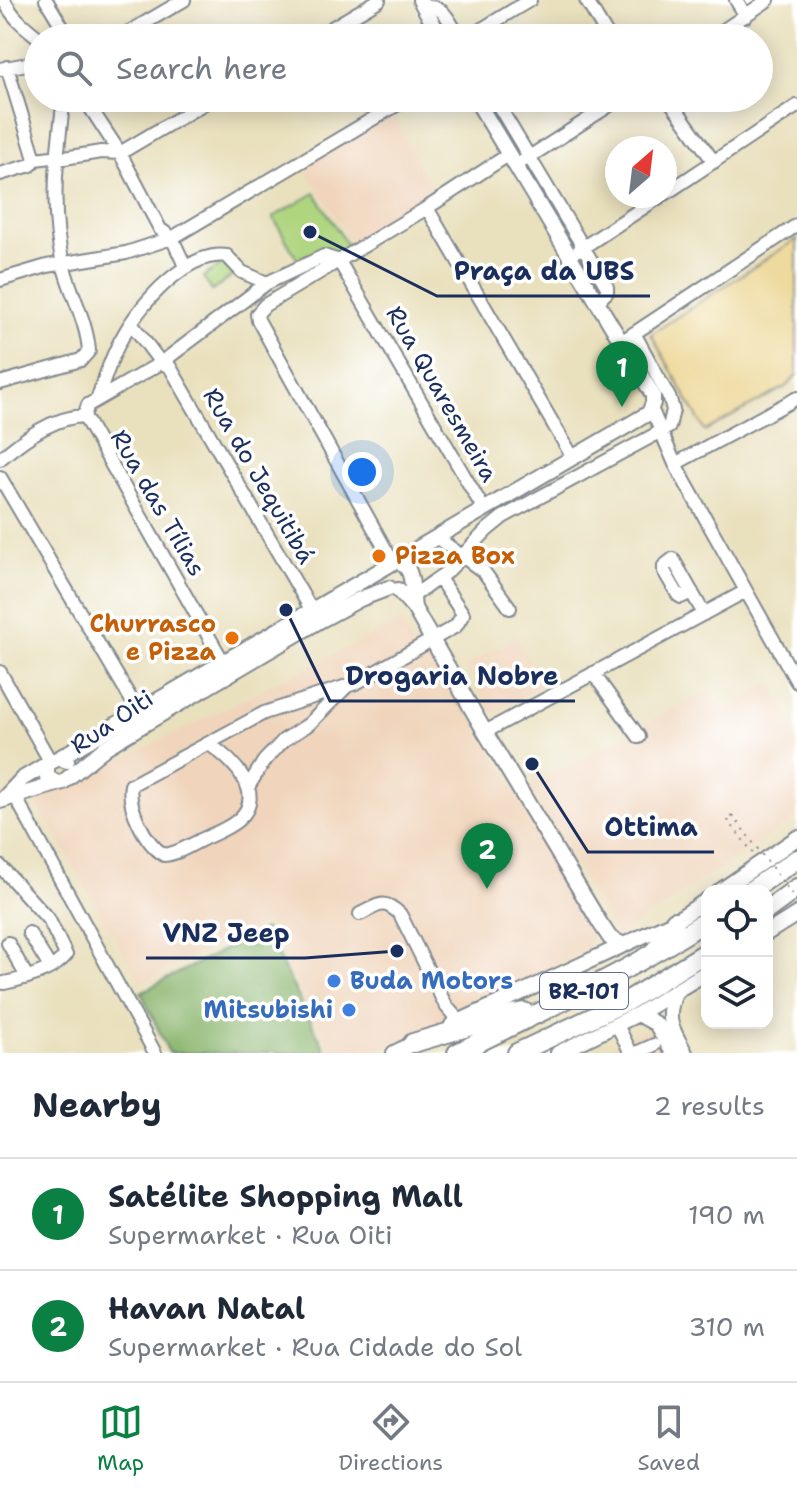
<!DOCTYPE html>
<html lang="en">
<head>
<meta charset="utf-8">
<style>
  :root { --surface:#fff; --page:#f2f2f3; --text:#1f2937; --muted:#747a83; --line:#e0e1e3; --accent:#0b8043 }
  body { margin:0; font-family:"Shantell Sans",sans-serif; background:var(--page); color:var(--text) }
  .controls { position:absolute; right:24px; bottom:24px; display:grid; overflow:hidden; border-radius:16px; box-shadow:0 4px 20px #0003 }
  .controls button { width:72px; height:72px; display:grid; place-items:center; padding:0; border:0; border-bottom:2px solid var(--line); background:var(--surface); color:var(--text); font:40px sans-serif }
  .compass { position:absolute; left:605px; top:136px; width:72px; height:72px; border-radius:50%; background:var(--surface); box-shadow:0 4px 20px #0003; rotate:28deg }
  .you { position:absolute; left:362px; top:472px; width:28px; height:28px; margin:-20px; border:6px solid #fff; border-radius:50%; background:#1a73e8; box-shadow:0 0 0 12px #1a73e833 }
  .badge { display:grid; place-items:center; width:52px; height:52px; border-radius:50%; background:var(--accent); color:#fff; font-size:26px; font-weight:700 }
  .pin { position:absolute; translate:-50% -66px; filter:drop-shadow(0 2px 4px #0008) }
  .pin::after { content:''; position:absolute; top:42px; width:28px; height:24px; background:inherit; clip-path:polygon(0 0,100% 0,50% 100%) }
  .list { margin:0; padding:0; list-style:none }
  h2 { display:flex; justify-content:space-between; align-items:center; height:104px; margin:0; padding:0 32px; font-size:34px }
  h2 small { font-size:26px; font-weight:400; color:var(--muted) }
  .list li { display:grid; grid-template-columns:52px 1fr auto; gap:24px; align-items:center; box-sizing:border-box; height:112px; padding:0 32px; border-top:2px solid var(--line) }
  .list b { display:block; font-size:30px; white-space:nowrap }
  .list p { margin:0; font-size:26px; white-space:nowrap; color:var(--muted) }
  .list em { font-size:26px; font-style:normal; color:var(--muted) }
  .icon { flex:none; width:44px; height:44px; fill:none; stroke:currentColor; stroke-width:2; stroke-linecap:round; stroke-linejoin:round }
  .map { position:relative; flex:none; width:797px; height:1053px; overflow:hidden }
  .search { position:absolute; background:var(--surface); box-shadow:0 4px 20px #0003; left:24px; right:24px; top:24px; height:88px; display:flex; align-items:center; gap:20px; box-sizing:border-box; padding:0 28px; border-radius:44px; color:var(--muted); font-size:30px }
  .sheet { height:328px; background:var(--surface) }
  nav { display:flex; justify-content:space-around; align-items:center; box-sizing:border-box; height:112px; border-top:2px solid var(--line); background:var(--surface); font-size:22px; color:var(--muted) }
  nav a { display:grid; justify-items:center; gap:4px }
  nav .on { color:var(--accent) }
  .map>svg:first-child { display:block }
  .built { fill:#f0d5bc }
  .green { fill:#afd57f; stroke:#65826e; stroke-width:2 }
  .forest { fill:#8bb66e; stroke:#537266; stroke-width:2 }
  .sand { fill:#eeda9e; stroke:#84847e; stroke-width:2 }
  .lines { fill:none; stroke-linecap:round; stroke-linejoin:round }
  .minor-casing { stroke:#82888e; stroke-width:16 }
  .major-casing { stroke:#82888e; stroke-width:18 }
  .highway-casing { stroke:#82888e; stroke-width:22 }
  .path { stroke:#82888e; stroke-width:2; stroke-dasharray:2 6; stroke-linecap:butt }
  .minor { stroke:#fff; stroke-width:12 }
  .major { stroke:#fff; stroke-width:14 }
  .highway { stroke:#fff; stroke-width:18 }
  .path-bridge { stroke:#82888e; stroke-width:2; stroke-dasharray:2 6; stroke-linecap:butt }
  .food-dot { fill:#e8710a; stroke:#fff; stroke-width:3 }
  .shop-dot { fill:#3f7fe0; stroke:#fff; stroke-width:3 }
  .labels { text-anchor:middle; stroke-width:7; stroke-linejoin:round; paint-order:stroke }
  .shield { fill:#fff; stroke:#5f6d8e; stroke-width:2 }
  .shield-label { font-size:22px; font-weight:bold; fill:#1b2f5e }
  .street-label { font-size:24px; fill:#1b2f5e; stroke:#fff }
  .food-label { font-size:24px; font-weight:bold; fill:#c56008; stroke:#fff; text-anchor:start }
  .shop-label { font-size:24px; font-weight:bold; fill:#366cbe; stroke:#fff; text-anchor:start }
  .leader { fill:none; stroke:#1b2f5e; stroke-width:3 }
  .callout-dot { fill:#1b2f5e; stroke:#fff; stroke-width:3 }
  .callout-label { font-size:26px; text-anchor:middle; font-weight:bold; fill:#1b2f5e; stroke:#fff; stroke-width:7; stroke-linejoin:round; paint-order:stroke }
</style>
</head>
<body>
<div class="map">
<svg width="797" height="1053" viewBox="0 0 797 1053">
  <rect width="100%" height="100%" fill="#fff"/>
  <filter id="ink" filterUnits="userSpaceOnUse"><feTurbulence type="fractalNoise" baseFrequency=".0125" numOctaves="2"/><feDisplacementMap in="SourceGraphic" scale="16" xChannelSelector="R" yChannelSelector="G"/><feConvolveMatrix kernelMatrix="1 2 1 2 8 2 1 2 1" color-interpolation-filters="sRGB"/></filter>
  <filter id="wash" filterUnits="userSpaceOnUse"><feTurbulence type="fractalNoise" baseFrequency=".006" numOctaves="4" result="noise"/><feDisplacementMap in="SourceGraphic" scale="32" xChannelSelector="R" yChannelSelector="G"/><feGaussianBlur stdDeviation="1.8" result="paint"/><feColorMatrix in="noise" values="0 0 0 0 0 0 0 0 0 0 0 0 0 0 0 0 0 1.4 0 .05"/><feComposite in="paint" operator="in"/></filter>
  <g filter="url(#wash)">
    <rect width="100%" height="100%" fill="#e9e0bd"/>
    <path class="built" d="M392,111l41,80 -81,53 -50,-80z
      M401,621l15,32h20l153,268 2,17 -4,12 -17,11 -196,92h-43l-66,-131 -124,61 -105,-181z
      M515,637l28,48 -50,29 -28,-48z
      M772,681l25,55v81l-179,120 -90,-151 181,-96 17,21z
      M650,1028l14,25h-66z"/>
    <path class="green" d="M315,193l34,55 -44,25 -32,-56z
      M226,262l9,12 -23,17 -9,-14z"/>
    <path class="forest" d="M264,929l63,124h-158l-28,-61z"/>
    <path class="sand" d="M797,239v136l-10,11 -82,45 -54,-97z"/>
  </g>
  <g filter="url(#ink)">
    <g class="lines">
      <defs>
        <path id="minor" d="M4,0c8,17 20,26 35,38
          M46,0l23,38
          M586,0l23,38
          M736,0l10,16
          M424,8c20,-6 26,16 36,30
          M119,38l65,-38
          M315,38l64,-38
          M467,38l63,-38
          M712,38l56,-38
          M7,67l28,92
          M0,69l38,-7
          M84,98l36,55 40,76 12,9 13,28
          M494,98l113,189v5l-10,10
          M668,98l46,64
          M523,161l98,-63
          M0,174l31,-9 4,-6 17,-2 6,2 43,-7 19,1 93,-55
          M665,194l132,-88
          M427,208l145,248
          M579,250l82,-54
          M0,280l47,-14 79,-13 46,-15 236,-140
          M131,323l30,40 106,-80
          M627,338l170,-113
          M0,383l81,-23 8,-9c-2,-29 -18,-57 -25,-84 -15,-55 -7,-114 0,-169
          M97,400c8,-22 14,-44 26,-64 17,-32 65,-86 104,-80l15,16 25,11 57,-27 15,5 144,247
          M651,408l24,56 122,218
          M0,459c23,-20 53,-42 84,-43
          M675,464l122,-66
          M0,477l138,234
          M436,537l48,35 26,36
          M392,561l-134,-241 -1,-6 8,-9 162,-97 81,-53
          M692,592l-11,5 -3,-2 -14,-24v-5l9,-7 31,55
          M412,597l36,-26 39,-41 16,-13 166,-90 4,-17 -3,-11 -36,-66
          M222,660l-138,-244 4,-11 73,-42 9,4 142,244
          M0,672l50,89
          M593,673l46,64
          M485,732l261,-141
          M209,744c22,15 60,50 29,76 -9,8 -22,13 -33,18 -13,6 -27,16 -41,17 -19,-12 -37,-48 -33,-70l133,-72 92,-30 100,-57 7,-12 -24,-36
          M248,787l16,-26 20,-21 25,-16 37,-37
          M16,798l139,255
          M0,866l49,54 17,35c-13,16 -42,24 -62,28
          M360,914c19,-9 23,-16 40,0l46,92 13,15
          M29,933l21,34
          M8,943l19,34
          M617,1025l14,28
          M636,1053l18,-8"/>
        <path id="major" d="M420,0l21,38
          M394,561c22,3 17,29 20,46
          M398,590l16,18 71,124 115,191 10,15 14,7
          M59,758l590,-345 4,-10v-8l-178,-297
          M57,783l-10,-6v-13l12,-6 8,3
          M4,798l18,-19 25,-15
          M0,801l63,-19 43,-35 20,-12 195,-115 39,-21 29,-11
          M720,891l77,-53
          M767,933l30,-19
          M675,993c-11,27 -3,36 10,60
          M638,1014l18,10 17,29
          M452,1025l223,-104 32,-21
          M394,1053l28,-14
          M558,1053l80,-39 69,-42"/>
        <path id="highway" d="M750,891l47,-32
          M767,910l30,-22
          M656,949l19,-28
          M413,1043l95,-28 16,-3
          M457,1053c85,-43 170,-79 250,-133
          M517,1053l110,-52 80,-49"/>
      </defs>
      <use href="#minor" class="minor-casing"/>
      <use href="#major" class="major-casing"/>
      <use href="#highway" class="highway-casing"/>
      <path class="path" d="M733,816l-6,3 26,34"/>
      <use href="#minor" class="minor"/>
      <use href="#major" class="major"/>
      <use href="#highway" class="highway"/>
      <path class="path-bridge" d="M733,816l64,85"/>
    </g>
  </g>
  <g class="food-dot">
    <circle cx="379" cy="556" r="8"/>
    <circle cx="232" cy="638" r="8"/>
  </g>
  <g class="shop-dot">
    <circle cx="334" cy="981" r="8"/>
    <circle cx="349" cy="1010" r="8"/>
  </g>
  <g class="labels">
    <rect class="shield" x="540" y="973" width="88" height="36" rx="6"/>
    <g class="shield-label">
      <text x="584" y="999">BR-101</text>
    </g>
    <g class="street-label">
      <text transform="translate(442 394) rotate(60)" y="8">Rua Quaresmeira</text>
      <text transform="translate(259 476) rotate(60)" y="8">Rua do Jequitibá</text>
      <text transform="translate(158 503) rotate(60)" y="8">Rua das Tílias</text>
      <text transform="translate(112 722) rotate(-34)" y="8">Rua Oiti</text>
    </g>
    <g class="food-label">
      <text x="395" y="564">Pizza Box</text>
      <text x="216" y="632" text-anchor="end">Churrasco<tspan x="216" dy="28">e Pizza</tspan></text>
    </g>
    <g class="shop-label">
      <text x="350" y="989">Buda Motors</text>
      <text x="333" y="1018" text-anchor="end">Mitsubishi</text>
    </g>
  </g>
  <path class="leader" d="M310 232L437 296H650M286 610L330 701H575M532 764L588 852H714M397 951L305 958H146"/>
  <g class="callout-dot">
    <circle cx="310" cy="232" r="8"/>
    <circle cx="286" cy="610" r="8"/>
    <circle cx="532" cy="764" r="8"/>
    <circle cx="397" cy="951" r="8"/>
  </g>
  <g class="callout-label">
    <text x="544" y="280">Praça da UBS</text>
    <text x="452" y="685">Drogaria Nobre</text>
    <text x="651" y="836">Ottima</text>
    <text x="226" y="942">VNZ Jeep</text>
  </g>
</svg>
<div class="controls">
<button><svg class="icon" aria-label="locate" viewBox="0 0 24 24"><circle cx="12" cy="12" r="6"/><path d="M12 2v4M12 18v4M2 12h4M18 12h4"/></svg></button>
<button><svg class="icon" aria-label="layers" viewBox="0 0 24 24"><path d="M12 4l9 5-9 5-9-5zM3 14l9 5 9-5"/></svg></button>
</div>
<svg class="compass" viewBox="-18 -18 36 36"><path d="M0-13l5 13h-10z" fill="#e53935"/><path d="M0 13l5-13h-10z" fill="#747a83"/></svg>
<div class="you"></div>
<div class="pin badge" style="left:622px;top:407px">1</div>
<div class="pin badge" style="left:487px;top:889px">2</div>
<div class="search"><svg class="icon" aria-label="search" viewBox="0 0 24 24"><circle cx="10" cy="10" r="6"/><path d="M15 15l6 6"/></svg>Search here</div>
</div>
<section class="sheet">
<h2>Nearby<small>2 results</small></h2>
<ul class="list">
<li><span class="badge">1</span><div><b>Satélite Shopping Mall</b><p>Supermarket · Rua Oiti</p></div><em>190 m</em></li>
<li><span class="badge">2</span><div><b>Havan Natal</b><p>Supermarket · Rua Cidade do Sol</p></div><em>310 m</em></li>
</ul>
</section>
<nav>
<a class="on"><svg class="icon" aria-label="map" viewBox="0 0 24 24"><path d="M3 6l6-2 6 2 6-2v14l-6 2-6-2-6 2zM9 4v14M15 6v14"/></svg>Map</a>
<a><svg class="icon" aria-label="directions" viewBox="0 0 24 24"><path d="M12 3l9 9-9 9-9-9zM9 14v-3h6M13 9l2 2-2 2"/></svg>Directions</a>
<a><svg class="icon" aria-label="saved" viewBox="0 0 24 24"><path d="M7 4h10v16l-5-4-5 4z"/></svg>Saved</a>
</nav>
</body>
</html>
